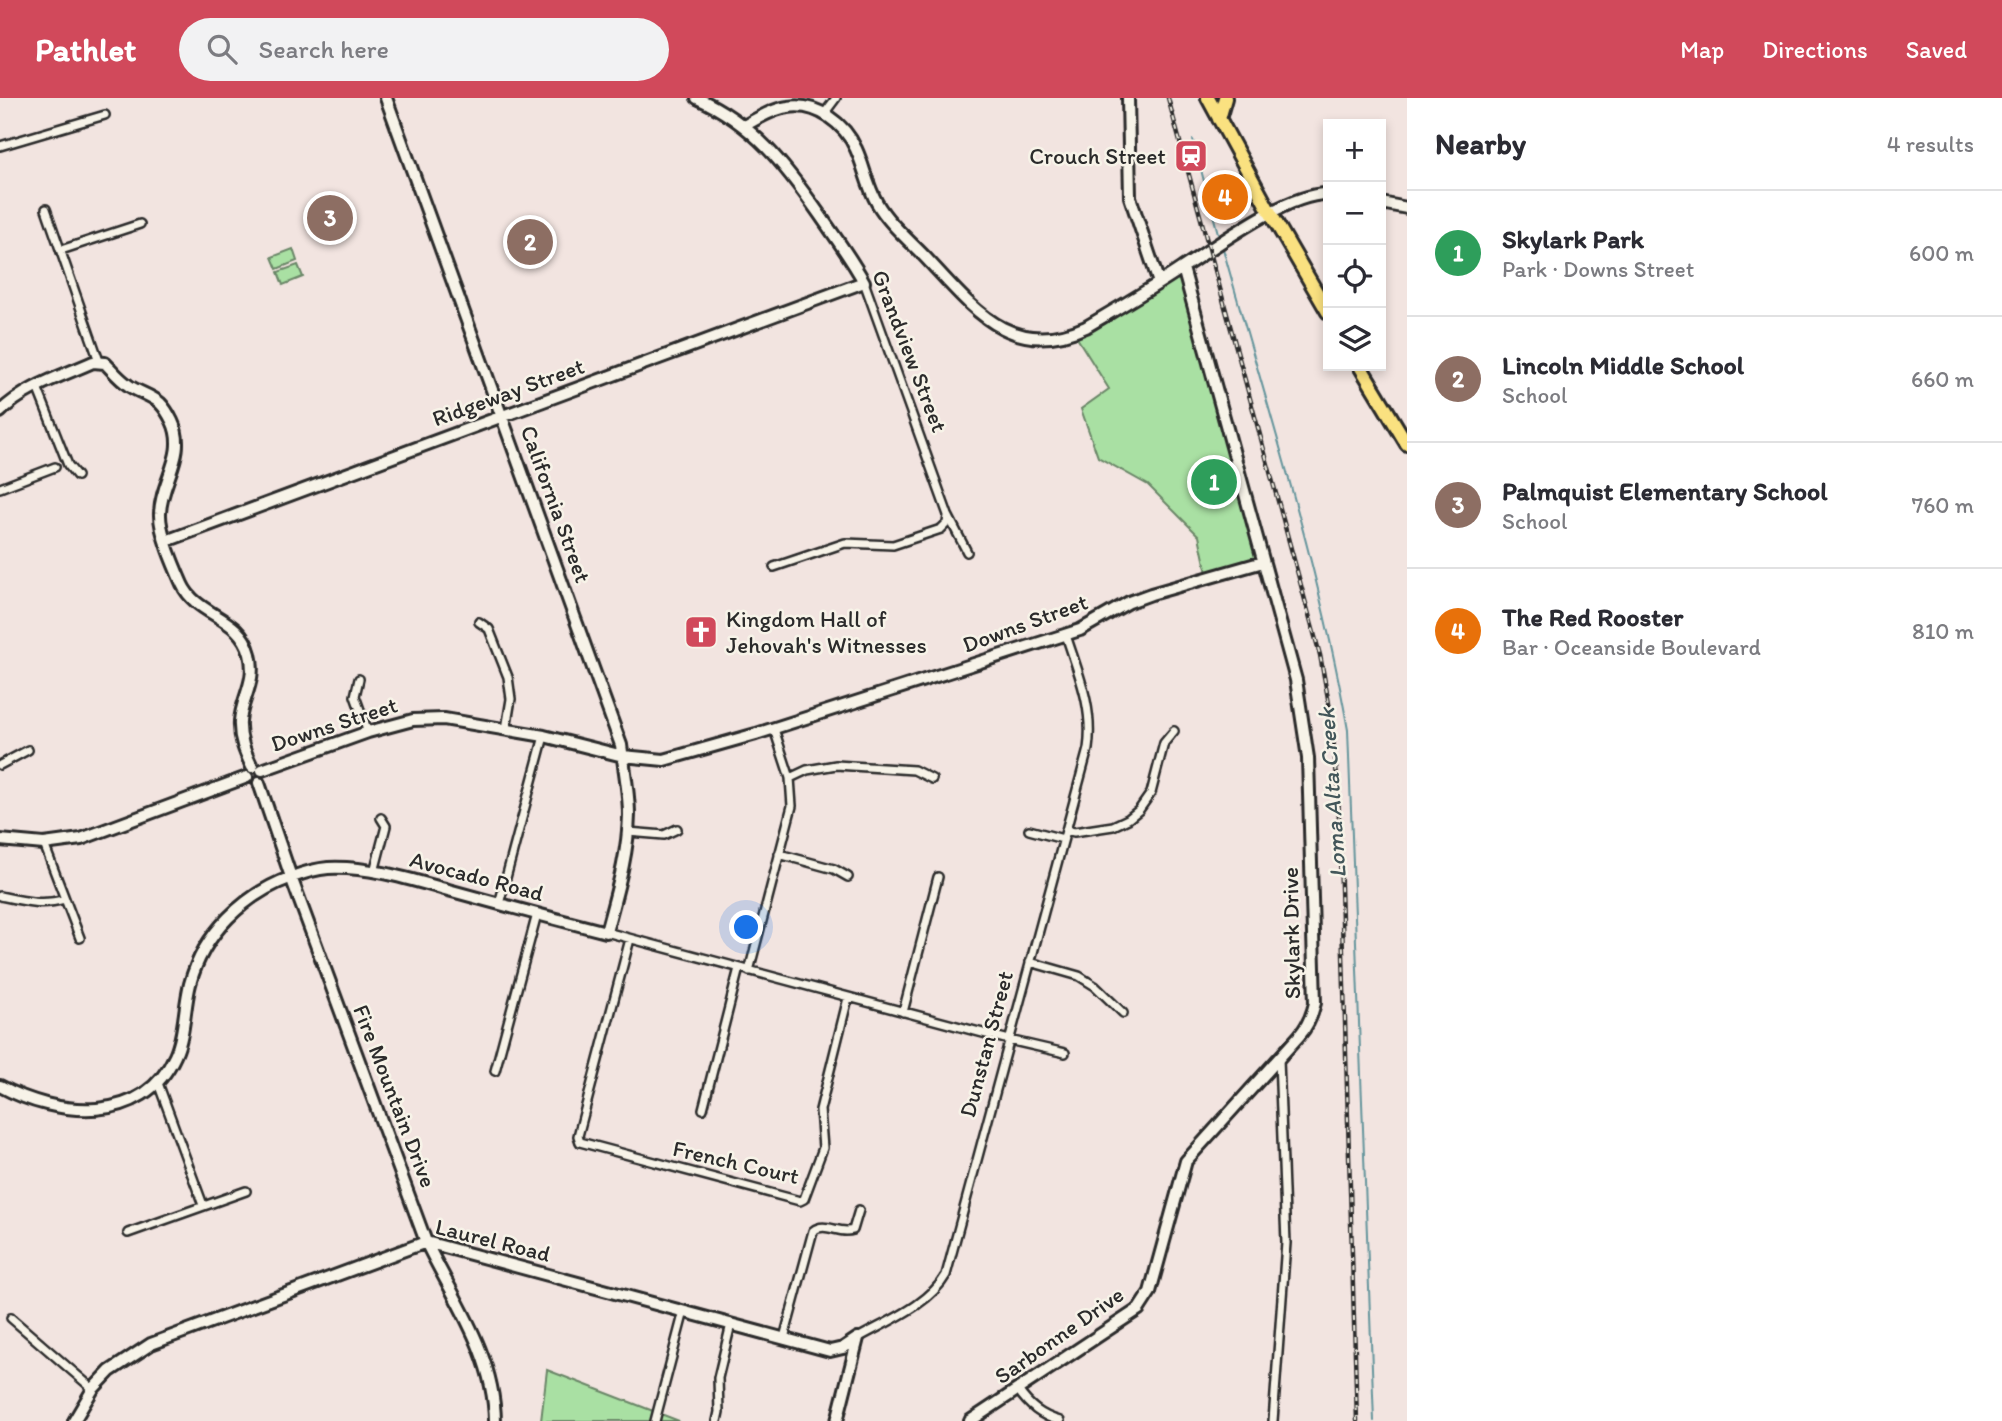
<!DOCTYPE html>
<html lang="en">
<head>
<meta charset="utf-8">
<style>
  :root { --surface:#fff; --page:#f2f2f3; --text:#2b2b33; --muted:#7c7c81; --line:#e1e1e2; --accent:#d1495b }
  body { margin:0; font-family:Itim,sans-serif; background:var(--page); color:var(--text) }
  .controls { position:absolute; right:21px; top:21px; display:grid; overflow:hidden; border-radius:0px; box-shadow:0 4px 10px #0003 }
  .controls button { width:63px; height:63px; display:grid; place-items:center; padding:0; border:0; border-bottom:2px solid var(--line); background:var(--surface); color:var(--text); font:35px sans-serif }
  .you { position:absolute; left:747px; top:830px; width:24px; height:24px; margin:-18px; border:5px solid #fff; border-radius:50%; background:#1a73e8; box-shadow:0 0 0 10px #1a73e833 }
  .badge { display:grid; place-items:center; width:46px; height:46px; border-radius:50%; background:var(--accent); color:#fff; font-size:23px; font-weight:700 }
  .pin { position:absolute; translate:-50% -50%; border:4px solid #fff; box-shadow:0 2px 7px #0006 }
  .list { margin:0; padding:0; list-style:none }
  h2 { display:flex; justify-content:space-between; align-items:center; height:91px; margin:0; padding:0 28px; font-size:30px }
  h2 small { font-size:23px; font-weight:400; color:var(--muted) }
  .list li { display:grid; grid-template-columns:46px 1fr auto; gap:21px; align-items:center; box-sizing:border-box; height:126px; padding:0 28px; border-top:2px solid var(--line) }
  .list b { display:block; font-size:26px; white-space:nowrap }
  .list p { margin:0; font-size:23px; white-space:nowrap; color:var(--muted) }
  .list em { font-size:23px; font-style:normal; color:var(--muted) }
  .icon { flex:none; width:38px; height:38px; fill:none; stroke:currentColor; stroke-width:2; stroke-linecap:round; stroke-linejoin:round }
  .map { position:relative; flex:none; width:1407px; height:1323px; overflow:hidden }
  header { display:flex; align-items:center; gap:42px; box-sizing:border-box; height:98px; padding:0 35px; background:var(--accent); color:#fff }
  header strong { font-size:33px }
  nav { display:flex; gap:38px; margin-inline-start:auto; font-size:24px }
  .search { width:490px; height:63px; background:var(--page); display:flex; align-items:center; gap:18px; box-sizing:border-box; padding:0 24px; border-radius:38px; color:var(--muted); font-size:26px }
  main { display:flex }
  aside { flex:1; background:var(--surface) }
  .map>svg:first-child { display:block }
  .green { fill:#a9e0a3; stroke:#6a8667; stroke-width:2 }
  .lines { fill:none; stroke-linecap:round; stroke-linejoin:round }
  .stream { stroke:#65959c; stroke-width:2 }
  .street-casing { stroke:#2b2b2b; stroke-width:12 }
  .secondary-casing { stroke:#2b2b2b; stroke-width:16 }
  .primary-casing { stroke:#2b2b2b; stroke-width:18 }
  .street { stroke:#f7f3e8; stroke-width:7 }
  .secondary { stroke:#f7f3e8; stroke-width:10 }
  .primary { stroke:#fae180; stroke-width:12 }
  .rail-casing { stroke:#2b2b2b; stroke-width:4.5 }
  .rail { stroke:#f7f3e8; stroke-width:2; stroke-dasharray:5; stroke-linecap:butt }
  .labels { text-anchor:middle; stroke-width:5; stroke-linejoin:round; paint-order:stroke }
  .poi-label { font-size:23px; fill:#2b2b2b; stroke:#f7f3e8; text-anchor:end }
  .street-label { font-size:23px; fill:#2b2b2b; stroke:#f7f3e8 }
  .water-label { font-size:24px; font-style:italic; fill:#43575a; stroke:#f7f3e8 }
</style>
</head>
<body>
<header>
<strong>Pathlet</strong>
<div class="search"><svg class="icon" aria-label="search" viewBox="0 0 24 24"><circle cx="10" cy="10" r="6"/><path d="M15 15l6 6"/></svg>Search here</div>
<nav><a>Map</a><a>Directions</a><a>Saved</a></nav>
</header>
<main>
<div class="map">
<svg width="1407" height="1323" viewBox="0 0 1407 1323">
  <rect width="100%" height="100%" fill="#f2e4e0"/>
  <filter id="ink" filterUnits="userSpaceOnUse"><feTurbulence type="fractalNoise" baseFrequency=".0143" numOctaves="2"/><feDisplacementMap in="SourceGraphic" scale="14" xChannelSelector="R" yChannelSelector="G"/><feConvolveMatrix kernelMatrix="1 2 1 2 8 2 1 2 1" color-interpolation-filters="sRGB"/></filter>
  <g filter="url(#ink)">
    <path class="green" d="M293,151l4,12 -20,8 -5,-12z
      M298,167l5,12 -20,8 -5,-13z
      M1183,170l81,295 -56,15 -9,-42 -51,-51 -50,-28 -17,-48 28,-20 -35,-56z
      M547,1272l132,51h-138z"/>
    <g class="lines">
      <path class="stream" d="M1193,42l26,97
        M1222,147c45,161 97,321 126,485l26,691"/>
      <defs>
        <path id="street" d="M824,16l12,-16
          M0,48l105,-31
          M46,111l53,152
          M61,152l79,-26
          M864,184l84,233 19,37
          M37,289l31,78 9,11
          M0,390l55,-21
          M774,469l71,-24 48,2 48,-16 6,-6 1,-7
          M479,524l10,7 19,48 3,22 -5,30
          M359,581l-4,17 13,36
          M0,667l28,-15
          M790,680l17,-8 29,-5 78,5 18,9
          M1029,732l34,9
          M1066,732l8,2 39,-6 15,-7 11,-9 12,-17 13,-50 10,-12
          M628,734l36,3 13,-6
          M44,746l36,94
          M779,756l55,15 14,8
          M374,774l12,-46 -5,-8
          M0,798c23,5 42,10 65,3
          M499,806l45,-168
          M606,834l403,108 56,13
          M630,841l-52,197 2,6 220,59 4,-2 19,-51 -3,-38 28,-112
          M1030,864l49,14 16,10 28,27
          M749,873l43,-165 -2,-28 -16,-49
          M903,914l35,-135
          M495,973l42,-157
          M158,985l45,122
          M703,1011l36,-141
          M128,1135l118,-42
          M11,1220l82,71
          M784,1240l29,-107c12,-10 26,4 40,-1l6,-20
          M858,1240c30,-17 71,-33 88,-63l142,-526c6,-41 -10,-76 -22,-114
          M1018,1292c11,16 23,26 42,31
          M655,1323l29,-110
          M717,1323l2,-9 -1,-34 13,-54
          M1273,1323l13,-178 -7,-184"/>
        <path id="secondary" d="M1128,0l2,99 29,86
          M744,28c14,-8 29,-17 44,-19 29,-5 57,17 68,42 8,17 11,37 21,54 12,21 33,38 49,55 47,50 85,103 160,69 32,-19 65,-38 96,-59 36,-23 105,-75 146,-74
          M1381,105l26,5
          M0,314c25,-25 62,-36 93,-50l12,1c7,7 14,16 23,22 9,7 23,10 32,18 5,5 9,12 12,18 16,33 -11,59 -12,92 -1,19 14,53 22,71 15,33 58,31 68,70 7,27 -8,43 -10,67 -1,18 5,31 12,46
          M166,443l698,-259c-13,-24 -29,-45 -44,-67 -35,-50 -66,-91 -123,-117
          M262,672l106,-38 45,-12 31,-1 100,17 79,20 41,4 92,-26 324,-104 49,-28 22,-8 112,-32
          M259,685l32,94 135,365c28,58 68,112 69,179
          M0,742l44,4 37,-5 166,-62
          M0,988c57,31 143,40 175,-30 10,-21 9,-49 15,-72 13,-50 54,-90 102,-107 11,-4 25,-8 36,-9 42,-2 84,12 124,23 51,14 103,28 154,41 10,-38 22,-76 23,-117 0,-23 -5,-47 -8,-70l-235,-647
          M74,1323l19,-32 17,-18 41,-27 275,-102 404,109 13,-3 15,-10
          M837,1323l21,-83
          M970,1323l169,-112 11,-17 36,-131 113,-125c9,-10 13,-20 16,-33l-7,-245 -12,-78 -113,-412"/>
        <path id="primary" d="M1208,0l63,116 57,98
          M1219,21l6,-21
          M1360,268l47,78"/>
      </defs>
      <use href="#street" class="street-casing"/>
      <use href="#secondary" class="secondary-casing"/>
      <use href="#primary" class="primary-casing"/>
      <use href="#street" class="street"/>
      <use href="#secondary" class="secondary"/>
      <use href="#primary" class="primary"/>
      <defs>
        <path id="rail" d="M1168,0l152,557 10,54 8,78 19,634"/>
      </defs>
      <use href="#rail" class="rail-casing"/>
      <use href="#rail" class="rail"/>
    </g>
  </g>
  <defs>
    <symbol id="station-square" viewBox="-11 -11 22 22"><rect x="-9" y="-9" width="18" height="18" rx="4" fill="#d1495b" stroke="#f7f3e8"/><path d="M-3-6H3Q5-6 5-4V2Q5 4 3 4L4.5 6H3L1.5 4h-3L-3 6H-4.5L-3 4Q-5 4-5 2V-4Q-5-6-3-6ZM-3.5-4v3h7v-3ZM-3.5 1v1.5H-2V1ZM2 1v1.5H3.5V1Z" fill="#fff"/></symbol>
    <symbol id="church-square" viewBox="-11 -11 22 22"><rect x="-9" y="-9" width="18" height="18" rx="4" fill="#d1495b" stroke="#f7f3e8"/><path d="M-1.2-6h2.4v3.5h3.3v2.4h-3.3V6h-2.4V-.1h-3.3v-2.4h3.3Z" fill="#fff"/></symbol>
  </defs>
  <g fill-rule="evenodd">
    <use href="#station-square" x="1172" y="39" width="38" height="38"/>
    <use href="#church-square" x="682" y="515" width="38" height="38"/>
  </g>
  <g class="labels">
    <g class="poi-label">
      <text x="1166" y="66">Crouch Street</text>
      <text x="726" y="529" text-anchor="start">Kingdom Hall of<tspan x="726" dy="26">Jehovah's Witnesses</tspan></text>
    </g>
    <g class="street-label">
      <text transform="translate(910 253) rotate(69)" y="8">Grandview Street</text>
      <text transform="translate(508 294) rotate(-20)" y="8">Ridgeway Street</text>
      <text transform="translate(556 406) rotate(70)" y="8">California Street</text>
      <text transform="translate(1025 525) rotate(-20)" y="8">Downs Street</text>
      <text transform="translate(334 626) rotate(-18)" y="8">Downs Street</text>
      <text transform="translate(477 778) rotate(15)" y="8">Avocado Road</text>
      <text transform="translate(1291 835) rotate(-91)" y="8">Skylark Drive</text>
      <text transform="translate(986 946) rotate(-75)" y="8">Dunstan Street</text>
      <text transform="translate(395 998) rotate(69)" y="8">Fire Mountain Drive</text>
      <text transform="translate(736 1064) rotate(13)" y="8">French Court</text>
      <text transform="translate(493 1142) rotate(14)" y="8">Laurel Road</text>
      <text transform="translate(1059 1237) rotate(-35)" y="8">Sarbonne Drive</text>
    </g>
    <g class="water-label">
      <text transform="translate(1332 695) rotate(-94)" y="8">Loma Alta Creek</text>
    </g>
  </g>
</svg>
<div class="controls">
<button>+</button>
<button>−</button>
<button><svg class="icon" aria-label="locate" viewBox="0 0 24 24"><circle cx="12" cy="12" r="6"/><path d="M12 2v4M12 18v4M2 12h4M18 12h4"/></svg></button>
<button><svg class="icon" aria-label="layers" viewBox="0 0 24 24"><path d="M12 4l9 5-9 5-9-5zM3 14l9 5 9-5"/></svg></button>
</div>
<div class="you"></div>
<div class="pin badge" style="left:1214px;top:384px;background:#2e9e5b">1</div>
<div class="pin badge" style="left:530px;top:144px;background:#8d6e63">2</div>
<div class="pin badge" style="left:330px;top:120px;background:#8d6e63">3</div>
<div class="pin badge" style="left:1225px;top:99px;background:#e8710a">4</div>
</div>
<aside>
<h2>Nearby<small>4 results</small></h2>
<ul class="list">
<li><span class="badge" style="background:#2e9e5b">1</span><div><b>Skylark Park</b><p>Park · Downs Street</p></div><em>600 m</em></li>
<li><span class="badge" style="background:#8d6e63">2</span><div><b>Lincoln Middle School</b><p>School</p></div><em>660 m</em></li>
<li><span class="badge" style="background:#8d6e63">3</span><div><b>Palmquist Elementary School</b><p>School</p></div><em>760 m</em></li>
<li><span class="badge" style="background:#e8710a">4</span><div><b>The Red Rooster</b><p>Bar · Oceanside Boulevard</p></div><em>810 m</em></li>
</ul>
</aside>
</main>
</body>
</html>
